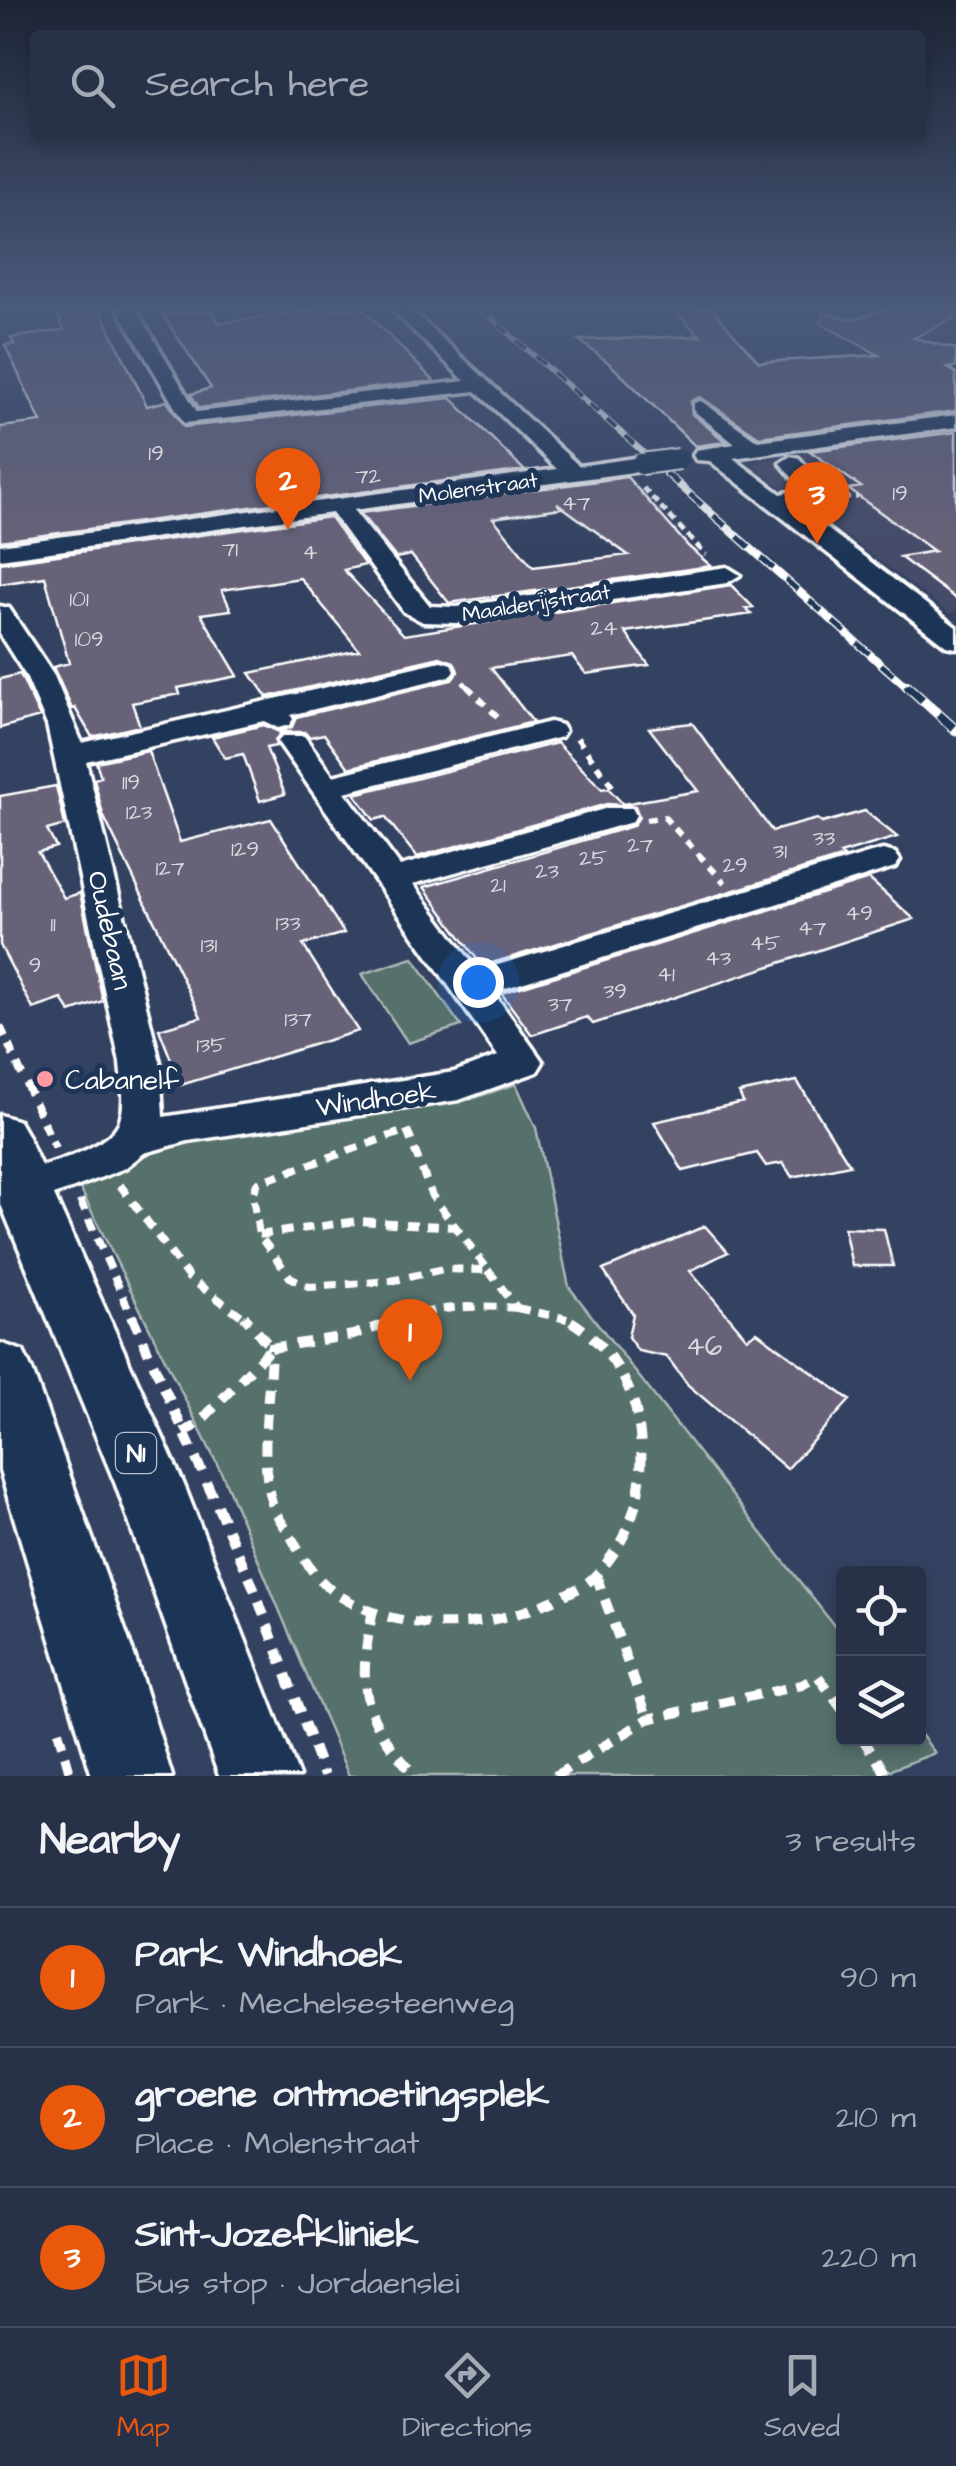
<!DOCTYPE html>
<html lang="en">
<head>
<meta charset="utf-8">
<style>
  :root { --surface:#273249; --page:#2f3a50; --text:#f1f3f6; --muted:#a4aab4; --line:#434d61; --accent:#ea580c }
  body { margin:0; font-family:"Architects Daughter",sans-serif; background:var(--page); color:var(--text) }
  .controls { position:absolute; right:30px; bottom:30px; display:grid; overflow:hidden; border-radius:10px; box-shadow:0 5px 15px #0003 }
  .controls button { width:90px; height:90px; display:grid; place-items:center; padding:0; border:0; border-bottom:2px solid var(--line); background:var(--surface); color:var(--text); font:50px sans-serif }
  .you { position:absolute; left:478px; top:982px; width:35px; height:35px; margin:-25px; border:8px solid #fff; border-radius:50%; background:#1a73e8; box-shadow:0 0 0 15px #1a73e833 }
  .badge { display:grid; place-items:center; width:65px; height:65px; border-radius:50%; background:var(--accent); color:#fff; font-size:32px; font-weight:700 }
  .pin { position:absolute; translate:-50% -82px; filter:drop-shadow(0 2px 5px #0008) }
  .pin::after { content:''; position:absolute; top:52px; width:35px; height:30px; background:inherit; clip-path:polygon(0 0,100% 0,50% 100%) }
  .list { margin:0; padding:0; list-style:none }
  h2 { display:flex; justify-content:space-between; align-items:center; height:130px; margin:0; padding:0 40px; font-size:42px }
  h2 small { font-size:32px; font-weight:400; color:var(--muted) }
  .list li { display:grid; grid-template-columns:65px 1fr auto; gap:30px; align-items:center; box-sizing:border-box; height:140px; padding:0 40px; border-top:2px solid var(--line) }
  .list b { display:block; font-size:38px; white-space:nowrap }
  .list p { margin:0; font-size:32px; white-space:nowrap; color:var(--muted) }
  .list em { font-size:32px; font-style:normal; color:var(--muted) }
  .icon { flex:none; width:55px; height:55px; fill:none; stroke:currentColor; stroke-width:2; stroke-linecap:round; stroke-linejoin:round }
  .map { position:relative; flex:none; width:956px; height:1776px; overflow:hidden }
  .search { position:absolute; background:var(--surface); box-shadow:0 5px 15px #0003; left:30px; right:30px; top:30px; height:110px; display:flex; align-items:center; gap:25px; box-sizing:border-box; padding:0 35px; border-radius:10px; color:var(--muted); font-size:38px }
  .sheet { height:550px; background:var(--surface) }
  nav { display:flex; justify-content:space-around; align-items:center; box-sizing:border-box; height:140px; border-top:2px solid var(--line); background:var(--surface); font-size:28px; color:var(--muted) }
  nav a { display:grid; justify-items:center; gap:5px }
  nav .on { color:var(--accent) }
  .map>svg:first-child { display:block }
  .built { fill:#444c68 }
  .green { fill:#57706c; stroke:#abb8b6; stroke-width:2.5 }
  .building { fill:#686278; stroke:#fff; stroke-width:2.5; fill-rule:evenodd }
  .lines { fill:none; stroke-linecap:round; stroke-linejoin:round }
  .minor-casing { stroke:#fff; stroke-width:7 }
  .major-casing { stroke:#fff; stroke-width:7 }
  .path-far3 { stroke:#fff; stroke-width:5; stroke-dasharray:8 5; stroke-linecap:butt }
  .path-far2 { stroke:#fff; stroke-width:6; stroke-dasharray:9 8; stroke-linecap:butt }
  .path-far1 { stroke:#fff; stroke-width:8; stroke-dasharray:12 9; stroke-linecap:butt }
  .path { stroke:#fff; stroke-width:10; stroke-dasharray:15 11; stroke-linecap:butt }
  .minor { fill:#1d3557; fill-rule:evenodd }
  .major { fill:#1d3557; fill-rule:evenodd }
  .rail-far2-casing { stroke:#fff; stroke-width:6 }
  .rail-far1-casing { stroke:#fff; stroke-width:8 }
  .rail-casing { stroke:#fff; stroke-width:11 }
  .rail-far2 { stroke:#1d3557; stroke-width:4; stroke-dasharray:12; stroke-linecap:butt }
  .rail-far1 { stroke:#1d3557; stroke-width:5; stroke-dasharray:16; stroke-linecap:butt }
  .rail { stroke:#1d3557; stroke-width:8; stroke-dasharray:21; stroke-linecap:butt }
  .minor-bridge-casing { stroke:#fff; stroke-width:24; stroke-linecap:butt }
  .minor-bridge { stroke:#1d3557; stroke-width:20 }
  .poi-dot { fill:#ff9aa2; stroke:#1d3557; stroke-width:4 }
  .labels { text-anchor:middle; stroke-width:10; stroke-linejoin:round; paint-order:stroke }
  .number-label { font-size:22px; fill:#d9d8dd }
  .far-street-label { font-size:22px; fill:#fff; stroke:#1d3557 }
  .shield { fill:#1d3557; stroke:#bbc2cd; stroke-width:2.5 }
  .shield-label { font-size:25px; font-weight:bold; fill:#fff }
  .street-label { font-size:28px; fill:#fff; stroke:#1d3557 }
  .poi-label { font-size:28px; fill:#fff; stroke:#1d3557; text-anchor:start }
  .near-number-label { font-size:28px; fill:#d9d8dd }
</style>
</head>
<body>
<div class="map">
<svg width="956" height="1776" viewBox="0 0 956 1776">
  <rect width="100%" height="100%" fill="#344261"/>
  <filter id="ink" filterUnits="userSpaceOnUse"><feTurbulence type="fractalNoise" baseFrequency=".01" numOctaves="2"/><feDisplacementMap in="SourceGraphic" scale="20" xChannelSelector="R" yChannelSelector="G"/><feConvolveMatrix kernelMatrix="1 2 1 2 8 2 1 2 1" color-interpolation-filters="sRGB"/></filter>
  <g filter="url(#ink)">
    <path class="built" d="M956,432v180l-7,1 -197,-147 6,-5z"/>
    <path class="green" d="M413,958l48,68 -53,17 -46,-69z
      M516,1084l20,44 33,159 274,350 1,101h74l1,-6 16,21 -60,23h-526l-126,-300 -147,-296 110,-39 285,-42z"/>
    <path class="building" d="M62,309h38l47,97 20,-5 17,26 267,-29 73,72 -524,71v-114l41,-5 -36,-77 9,-1 -3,-6 53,-8 -6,-14z
      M325,309h38l71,72 -235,27 -8,-14 20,-6 -48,-73 49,-4 7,12z
      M673,309h39l47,53 120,-7 -59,-32 4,-10 26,7 38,-11h68v8l-42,21 42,11v18l-8,1 8,5v38l-197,26 -59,-40 -9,4 1,13 34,28 -31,4 -85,-82 -31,-24 121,-4z
      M956,432v167l-56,-42 34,-6 -86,-62 13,-2 -51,-36z
      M627,477l61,69 23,20 -262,37 -38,-48 -15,3 -36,-45zM557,503l71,52 -95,12 -40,-49 68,-10z
      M330,517l35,48 -21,5 60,65 327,-50 22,22 -8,1 6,6 -126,18 24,33 -63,9 -14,-18 -81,12 42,54 -184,46 -25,-34 -14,3 -6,-5h-22l-7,8 1,6 -10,2 19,46 -25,7 -17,-47 -18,4 -13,-21 52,-12 15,7 13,-5 4,-10 156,-37 6,-8 -4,-10 -14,-5 -173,40 -17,-24 109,-23 -59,-72 -78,12 9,20 -30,4 37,62 -60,12 2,6 -48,9 8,23 -48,11 -17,-29 -3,1 -19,-42 16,-4 -24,-86 -45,7v-21z
      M20,674l20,43 -40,11v-49z
      M692,723l80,108 45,-12 5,4 43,-12 32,26 -57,17 4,3 -362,109 -58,-79 209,-61 6,-9 -4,-11 -28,-2 -190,53 -32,-40 -11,3 -19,-26 202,-51 45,46 6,-1 15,16 75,-13 -49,-63z
      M148,751l32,91 91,-23 73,114 -41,12 55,86 -177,54 -22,-56 42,-12 -98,-202 -9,-36 7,-2 -5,-15z
      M56,786l9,39 -18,5 9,17 -18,5 26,46 16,-5 23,108 -33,11 -8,-13 -29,10 -33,-64v-149z
      M869,879l45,40 -321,105 -6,-7 -55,18 -31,-42z
      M797,1081l53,84 -58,12 -9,-14 -17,3 -9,-13 -74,18 -29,-49 89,-20 -4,-9z
      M705,1226l23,26 -38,19 57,67 10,-6 93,68 -63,69 -99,-84 -21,-28 -29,-6 -10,-14 5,-23 -30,-44z
      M844,1228l40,1 9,37h-41z"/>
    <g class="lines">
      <defs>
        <path id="minor" d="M118,309h18l61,103 268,-31 -74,-72h19l169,157 62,-9 11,7 -11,7 -288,39 77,96 27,1 270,-40 13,8 -13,8 -270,40 -34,-1 -19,-10 -72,-99 -332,46v-14l557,-76 -81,-78 -292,32z
          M701,401l57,40 198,-26v12l-223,31 48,36 21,-5 -22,-26 11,-7 8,2 30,35 -3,5 -30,7 160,122v21l-10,-2 -236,-185 -14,-1 -3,-5 3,-5 39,-6 -41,-33v-8z
          M0,606l9,2 45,68 28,67 359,-82 10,3 4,6 -4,6 -161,39 3,4 -4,6 -11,3 -14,-7 -178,40 74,301 3,55 291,-45 44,-16 -220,-314 4,-6h22l29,40 217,-54 11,3 4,6 -4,6 -216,55 55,74 208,-58h24l4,7 -4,7 -219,62 65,87 393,-118 12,-3 12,3 5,7 -5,7 -402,125 50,70 -6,10 -78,28 -271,41 -44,12 -19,15 -54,21 -49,16 -16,-5 -6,-12 6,-12c31,-10 106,-24 115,-59 5,-17 0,-38 -1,-55l-73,-337 -21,-49 -26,-41z"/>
        <path id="major" d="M0,1115l19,6 8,14 157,350 115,291h-80l-103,-291 -116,-283z
          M0,1343l23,8 9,19 103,288 37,118h-80l-92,-305z"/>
      </defs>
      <use href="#minor" class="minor-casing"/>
      <use href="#major" class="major-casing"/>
      <path class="path-far3" d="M643,488l63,67
        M842,498l16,-1
        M463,682l7,7"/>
      <path class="path-far2" d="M467,686l33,33
        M577,738l40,55
        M646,820l18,-3 61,66"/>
      <path class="path-far1" d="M0,1026l55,122
        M407,1130l25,66 56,74 -45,-1 -52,12 -81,6 -20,-10 -31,-42 -6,-40 4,-12z
        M120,1185l69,93 57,41
        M80,1200l53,119
        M259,1235l98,-14 100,6
        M488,1270l29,38
        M517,1308l50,11
        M402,1319c38,-13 75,-14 115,-11"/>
      <path class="path" d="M132,1316l121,270 71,190
        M410,1316l-57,19 -82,13c-1,49 -12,103 0,152 3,12 11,23 18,33 12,22 25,45 46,60 66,43 150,38 219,7 13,-7 29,-12 40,-23 43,-43 55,-103 43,-161 -7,-40 -39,-83 -76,-100
        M183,1433l15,-9 73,-76 -27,-32
        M596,1575l52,144
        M373,1610c-16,78 -12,107 43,166
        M58,1731l13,45
        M862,1738l26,38
        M555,1776l93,-57 154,-34 16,-9 26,36"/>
      <use href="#minor" class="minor"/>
      <use href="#major" class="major"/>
      <defs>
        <path id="rail-far2" d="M481,309l188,166"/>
        <path id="rail-far1" d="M666,473l243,216"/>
        <path id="rail" d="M907,686l49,44"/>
      </defs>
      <use href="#rail-far2" class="rail-far2-casing"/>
      <use href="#rail-far1" class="rail-far1-casing"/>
      <use href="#rail" class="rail-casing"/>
      <use href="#rail-far2" class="rail-far2"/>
      <use href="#rail-far1" class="rail-far1"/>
      <use href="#rail" class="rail"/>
      <defs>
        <path id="minor-bridge" d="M641,464l38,-5"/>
      </defs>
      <use href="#minor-bridge" class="minor-bridge-casing"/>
      <use href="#minor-bridge" class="minor-bridge"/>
    </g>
  </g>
  <linearGradient id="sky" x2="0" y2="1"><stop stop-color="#1d2435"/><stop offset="0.55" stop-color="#4a5a7b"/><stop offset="1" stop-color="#4a5a7b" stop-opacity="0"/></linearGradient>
  <rect width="956" height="558" fill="url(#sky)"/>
  <circle class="poi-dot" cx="45" cy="1079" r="10"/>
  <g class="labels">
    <g class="number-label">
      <text x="156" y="460">19</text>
      <text x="368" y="483">72</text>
      <text x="900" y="500">19</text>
      <text x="576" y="510">47</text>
      <text x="230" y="556">71</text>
      <text x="310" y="559">4</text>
      <text x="79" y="606">101</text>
      <text x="604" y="635">24</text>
      <text x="89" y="646">109</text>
      <text x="131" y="789">119</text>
      <text x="139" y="819">123</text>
      <text x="824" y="845">33</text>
      <text x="640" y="852">27</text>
      <text x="245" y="856">129</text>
      <text x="780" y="858">31</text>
      <text x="593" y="865">25</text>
      <text x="735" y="872">29</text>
      <text x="170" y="875">127</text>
      <text x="547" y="878">23</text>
      <text x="498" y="892">21</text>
      <text x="859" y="920">49</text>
      <text x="288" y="930">133</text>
      <text x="53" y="931">11</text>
      <text x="812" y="935">47</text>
      <text x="765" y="950">45</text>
      <text x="209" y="952">131</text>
      <text x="718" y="965">43</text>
      <text x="35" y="972">9</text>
      <text x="666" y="981">41</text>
      <text x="615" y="998">39</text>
      <text x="560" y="1011">37</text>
      <text x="298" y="1026">137</text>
      <text x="211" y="1052">135</text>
    </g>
    <g class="far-street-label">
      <text transform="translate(478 487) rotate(-8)" y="8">Molenstraat</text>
      <text transform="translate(536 602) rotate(-9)" y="8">Maalderijstraat</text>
    </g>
    <rect class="shield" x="116" y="1433" width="40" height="40" rx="8"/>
    <g class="shield-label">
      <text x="136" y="1462">N1</text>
    </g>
    <g class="street-label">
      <text transform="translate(111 930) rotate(77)" y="10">Oudebaan</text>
      <text transform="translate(376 1098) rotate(-8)" y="10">Windhoek</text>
    </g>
    <g class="poi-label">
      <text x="65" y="1089">Cabanelf</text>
    </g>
    <g class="near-number-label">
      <text x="704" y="1355">46</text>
    </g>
  </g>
</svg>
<div class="controls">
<button><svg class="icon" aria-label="locate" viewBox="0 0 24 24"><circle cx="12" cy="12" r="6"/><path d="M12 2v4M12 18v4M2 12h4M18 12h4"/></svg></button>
<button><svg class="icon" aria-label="layers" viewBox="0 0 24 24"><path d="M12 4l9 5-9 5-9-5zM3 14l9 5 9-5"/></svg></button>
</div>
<div class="you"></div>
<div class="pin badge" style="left:410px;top:1381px">1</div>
<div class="pin badge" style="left:288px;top:530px">2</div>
<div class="pin badge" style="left:817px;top:544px">3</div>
<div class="search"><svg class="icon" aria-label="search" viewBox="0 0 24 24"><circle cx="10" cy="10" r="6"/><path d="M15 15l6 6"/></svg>Search here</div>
</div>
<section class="sheet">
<h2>Nearby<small>3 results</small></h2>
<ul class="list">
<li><span class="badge">1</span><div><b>Park Windhoek</b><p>Park · Mechelsesteenweg</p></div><em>90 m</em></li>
<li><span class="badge">2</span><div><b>groene ontmoetingsplek</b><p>Place · Molenstraat</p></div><em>210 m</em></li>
<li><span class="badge">3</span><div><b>Sint-Jozefkliniek</b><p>Bus stop · Jordaenslei</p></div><em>220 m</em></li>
</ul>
</section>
<nav>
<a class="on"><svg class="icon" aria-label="map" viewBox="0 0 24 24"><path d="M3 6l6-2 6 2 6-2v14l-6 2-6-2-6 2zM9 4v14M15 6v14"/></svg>Map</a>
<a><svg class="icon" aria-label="directions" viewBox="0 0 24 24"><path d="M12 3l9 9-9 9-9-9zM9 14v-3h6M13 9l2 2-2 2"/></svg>Directions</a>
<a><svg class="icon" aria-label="saved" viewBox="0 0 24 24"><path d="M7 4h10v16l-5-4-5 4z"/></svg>Saved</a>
</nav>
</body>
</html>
